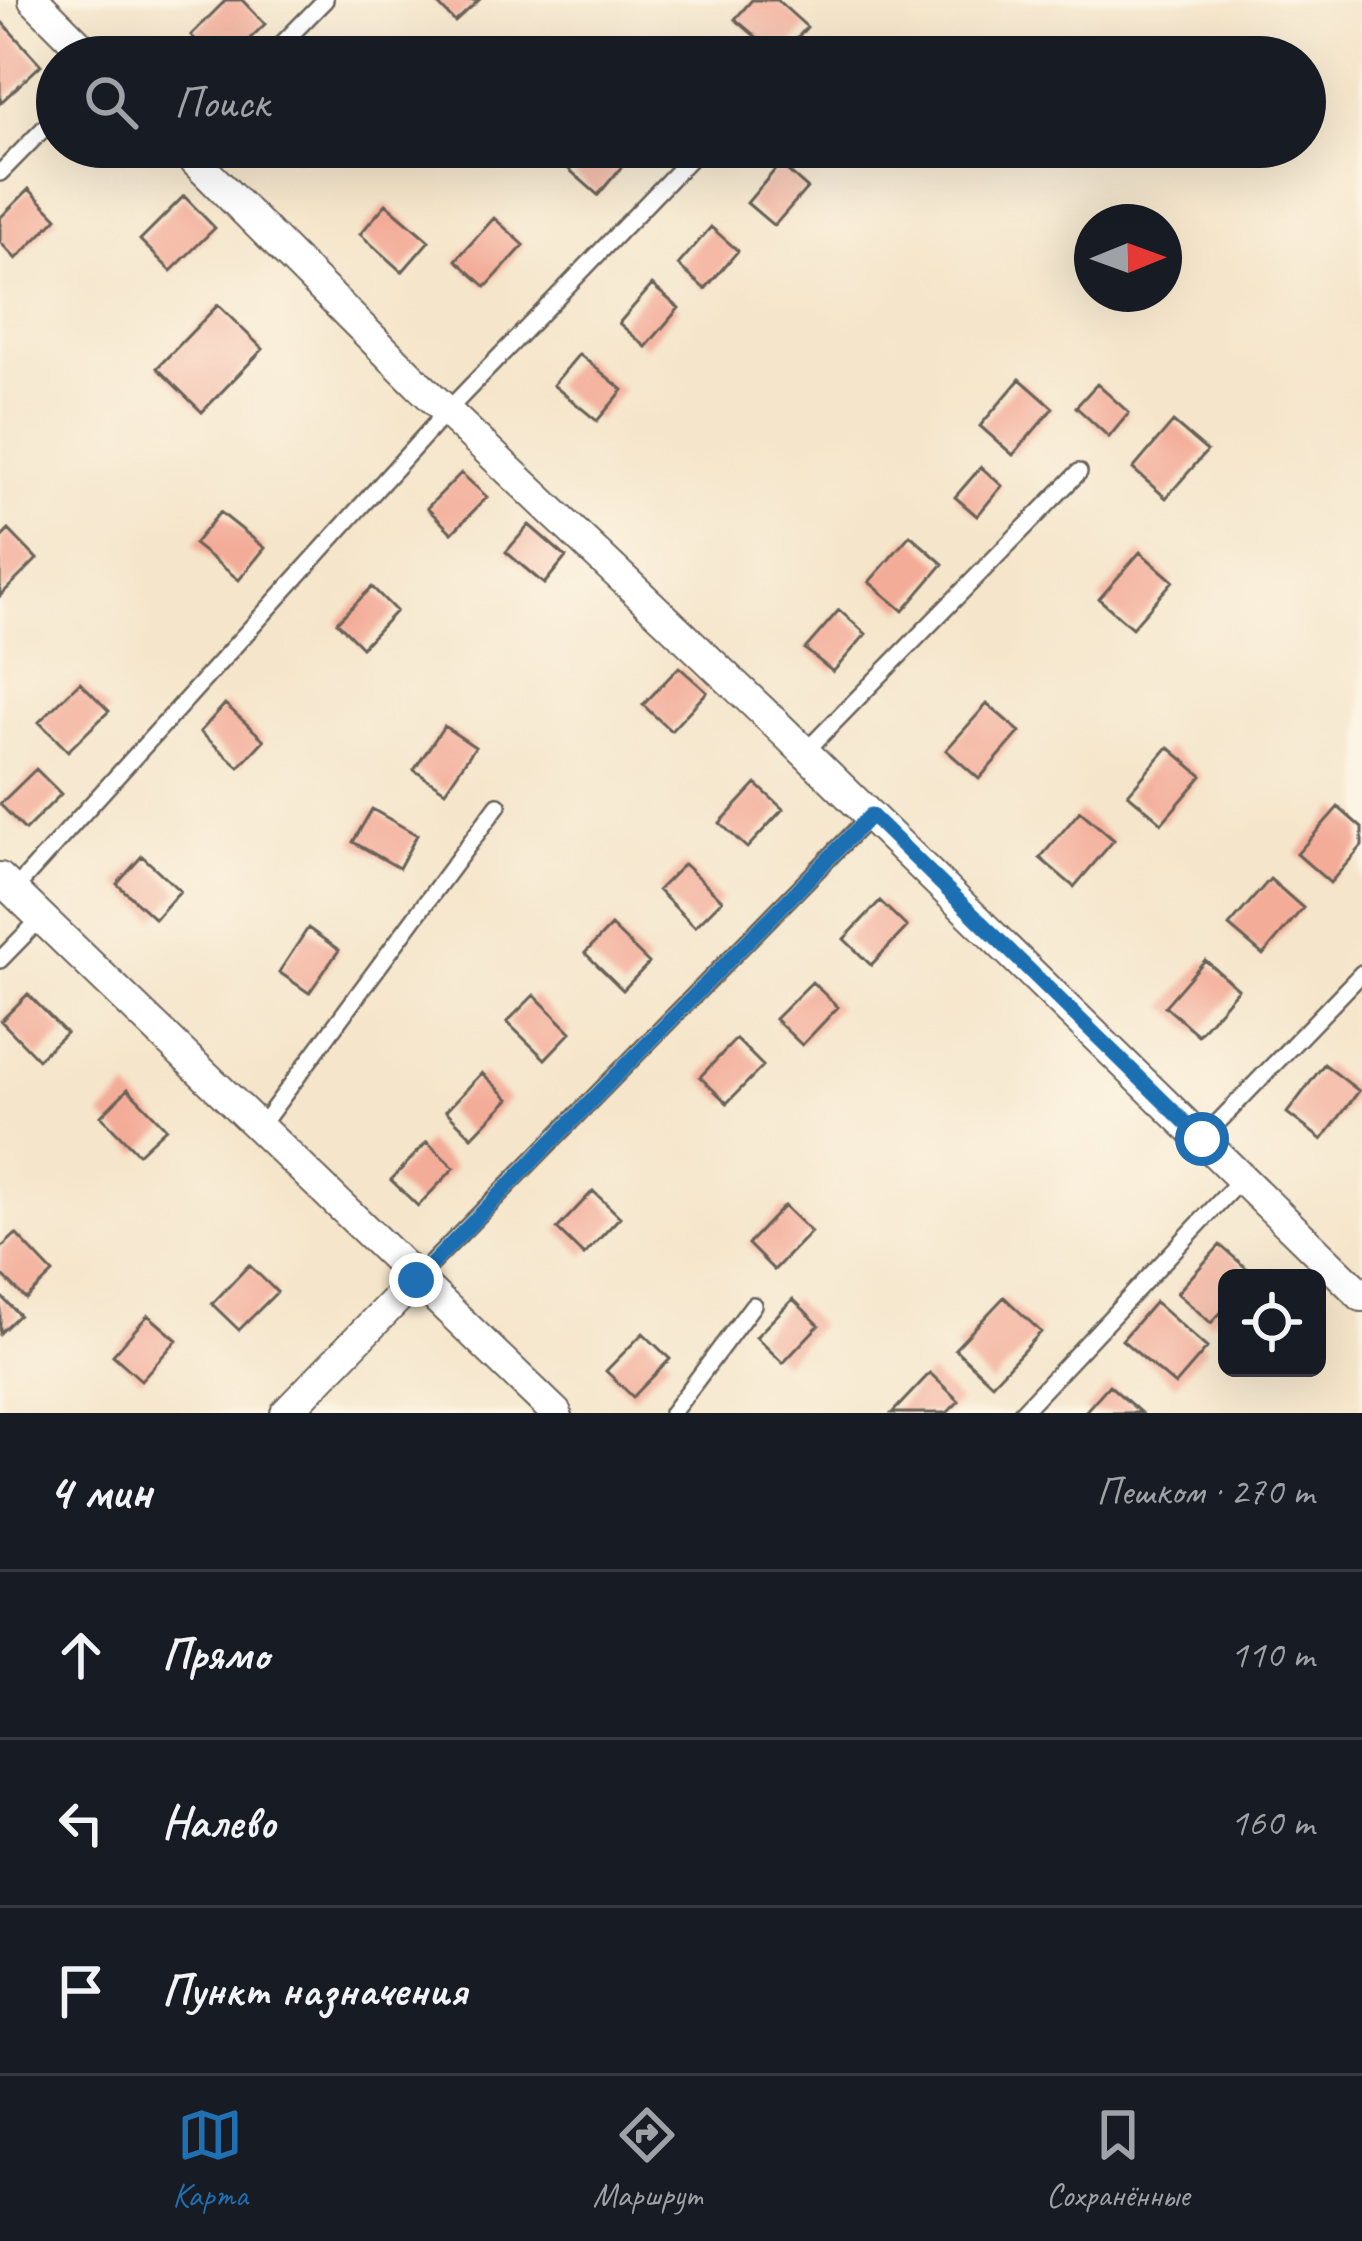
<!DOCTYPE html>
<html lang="ru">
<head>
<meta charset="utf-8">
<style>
  :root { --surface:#171b24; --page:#242831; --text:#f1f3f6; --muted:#9ea1a6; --line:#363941; --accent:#1f6fb2 }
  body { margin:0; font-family:Caveat,sans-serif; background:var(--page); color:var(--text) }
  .controls { position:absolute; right:36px; bottom:36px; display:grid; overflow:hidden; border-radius:18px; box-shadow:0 12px 48px #0002 }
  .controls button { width:108px; height:108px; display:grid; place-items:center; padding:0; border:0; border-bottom:3px solid var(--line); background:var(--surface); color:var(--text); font:60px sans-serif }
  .compass { position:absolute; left:1074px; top:204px; width:108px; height:108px; border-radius:50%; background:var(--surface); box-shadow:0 12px 48px #0002; rotate:89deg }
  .stop { position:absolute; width:36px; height:36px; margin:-27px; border:9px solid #1f6fb2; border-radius:50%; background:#fff }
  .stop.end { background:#1f6fb2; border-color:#fff; box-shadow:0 3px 12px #0008 }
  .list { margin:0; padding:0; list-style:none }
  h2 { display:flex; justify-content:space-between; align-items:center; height:156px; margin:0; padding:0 48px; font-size:51px }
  h2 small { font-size:39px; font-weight:400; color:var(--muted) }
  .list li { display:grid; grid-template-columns:78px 1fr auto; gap:36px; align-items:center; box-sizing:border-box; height:168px; padding:0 48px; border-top:3px solid var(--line) }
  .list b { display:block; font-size:45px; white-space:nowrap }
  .list em { font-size:39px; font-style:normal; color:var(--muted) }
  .icon { flex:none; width:66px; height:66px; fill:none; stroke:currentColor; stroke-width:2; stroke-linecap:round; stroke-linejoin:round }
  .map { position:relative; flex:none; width:1362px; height:1413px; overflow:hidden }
  .search { position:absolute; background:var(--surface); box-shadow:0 12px 48px #0002; left:36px; right:36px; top:36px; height:132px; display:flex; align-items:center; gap:30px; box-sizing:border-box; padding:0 42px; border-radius:66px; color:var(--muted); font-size:45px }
  .sheet { height:660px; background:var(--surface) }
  nav { display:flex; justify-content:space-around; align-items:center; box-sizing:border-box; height:168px; border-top:3px solid var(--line); background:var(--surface); font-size:33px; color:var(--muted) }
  nav a { display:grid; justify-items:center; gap:6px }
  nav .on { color:var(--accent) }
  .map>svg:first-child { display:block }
  .building { fill:#f3ac98 }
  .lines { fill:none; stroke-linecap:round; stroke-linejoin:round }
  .service-casing { stroke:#686259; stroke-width:20 }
  .minor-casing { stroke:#686259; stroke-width:34 }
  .service { stroke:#fff; stroke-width:15 }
  .minor { stroke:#fff; stroke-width:30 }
  .route { stroke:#1f6fb2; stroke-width:15 }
</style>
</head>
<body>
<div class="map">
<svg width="1362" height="1413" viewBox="0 0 1362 1413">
  <rect width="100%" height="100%" fill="#fcf5e5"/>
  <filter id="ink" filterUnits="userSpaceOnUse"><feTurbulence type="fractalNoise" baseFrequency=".00833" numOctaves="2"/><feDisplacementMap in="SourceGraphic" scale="24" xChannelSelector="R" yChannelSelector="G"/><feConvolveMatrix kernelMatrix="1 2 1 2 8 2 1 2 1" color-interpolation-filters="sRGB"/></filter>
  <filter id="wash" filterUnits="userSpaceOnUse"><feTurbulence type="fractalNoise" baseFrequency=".004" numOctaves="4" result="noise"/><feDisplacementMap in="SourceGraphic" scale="48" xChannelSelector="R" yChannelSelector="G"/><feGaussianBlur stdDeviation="2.7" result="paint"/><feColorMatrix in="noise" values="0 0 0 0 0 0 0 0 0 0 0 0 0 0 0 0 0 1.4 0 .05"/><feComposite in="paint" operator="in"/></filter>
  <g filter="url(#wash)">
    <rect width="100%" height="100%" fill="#f5e5ca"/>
    <g id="blocks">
      <path class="building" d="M226,0h16l23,24 -34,33h-20l-20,-22z
        M434,0h45l-24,22z
        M752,0h25l30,27 -27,30 -45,-38z
        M0,20l41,45 -41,38z
        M285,147h25l-13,12z
        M564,147h40l20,17 -26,31 -43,-38z
        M780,164l27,24 -33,38 -27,-23z
        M29,189l28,29 -41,41 -16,-17v-24z
        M184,196l31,32 -44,43 -31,-31z
        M386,204l43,37 -27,31 -42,-38z
        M494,218l30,27 -38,42 -30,-27z
        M711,227l27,24 -33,38 -27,-24z
        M652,285l27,23 -33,39 -27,-24z
        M218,305l45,44 -61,63 -45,-44z
        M579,354l44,36 -26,31 -44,-36z
        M1020,379l33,29 -40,47 -33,-29z
        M1097,384l32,29 -20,24 -33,-30z
        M1173,422l34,29 -41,47 -33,-29z
        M981,467l21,19 -25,30 -22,-19z
        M461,473l26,24 -35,36 -25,-25z
        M220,512l45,36 -26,32 -45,-36z
        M529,525l37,32 -22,27 -38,-32z
        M9,530l28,29 -37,37v-57z
        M910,535l33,29 -40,47 -34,-29z
        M1140,552l33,29 -41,47 -33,-29z
        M372,587l24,24 -34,36 -25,-25z
        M839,610l27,24 -33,38 -28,-23z
        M679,667l28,25 -36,39 -28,-26z
        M80,682l29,29 -41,40 -29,-29z
        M225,704l39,36 -25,27 -39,-35z
        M987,704l33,28 -41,47 -33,-29z
        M444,726l31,21 -30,44 -31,-21z
        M1168,747l34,29 -40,47 -34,-29z
        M36,769l25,25 -36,36 -25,-26z
        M756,784l27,25 -36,39 -27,-25z
        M1338,807l24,21v18l-32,37 -33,-29z
        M372,809l45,26 -18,33 -46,-26z
        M1080,811l34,29 -40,47 -34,-29z
        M142,856l38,35 -25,28 -38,-35z
        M684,864l38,36 -27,27 -37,-37z
        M1270,879l33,29 -40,47 -34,-29z
        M880,901l27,26 -36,38 -27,-26z
        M611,926l38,37 -26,27 -38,-37z
        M308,928l31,22 -30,43 -30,-21z
        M1205,960l33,29 -40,46 -33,-29z
        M812,982l26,25 -36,38 -27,-26z
        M28,994l38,39 -28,26 -37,-38z
        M534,995l37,37 -26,27 -38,-37z
        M736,1039l27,27 -36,37 -27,-26z
        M1324,1064l35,27 -37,49 -35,-27z
        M482,1073l27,26 -37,38 -26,-26z
        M128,1089l38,39 -28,26 -37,-38z
        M427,1142l27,26 -36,38 -27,-26z
        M593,1191l27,26 -36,38 -27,-26z
        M784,1206l27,26 -37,38 -26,-26z
        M16,1234l37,39 -27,26 -26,-26v-24z
        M1220,1245l34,30 -2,3h-25v28l-16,17 -34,-30z
        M249,1265l28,27 -38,38 -27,-26z
        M0,1295l19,20 -19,18z
        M1004,1297l37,35 -49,52 -37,-35z
        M793,1299l26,26 -36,38 -27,-26z
        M1155,1302l52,46 -32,37 -53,-45z
        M148,1315l29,25 -36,40 -28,-25z
        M643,1333l27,26 -37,38 -27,-26z
        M930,1373l29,28 -12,12h-55z
        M1109,1385l32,28h-57z"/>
    </g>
  </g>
  <g filter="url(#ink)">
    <use href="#blocks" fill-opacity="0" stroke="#686259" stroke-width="3"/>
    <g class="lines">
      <defs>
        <path id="service" d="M269,57l56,-57
          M0,173l57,-58
          M805,752l274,-280
          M13,891l434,-480 254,-264
          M0,960l42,-43
          M260,1127l238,-322
          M1202,1139l160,-166
          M415,1280l455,-464
          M672,1413l81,-108
          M1021,1413l221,-235"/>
        <path id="minor" d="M34,0l57,57
          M181,147l237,237 360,342 584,570
          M0,878l556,535
          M286,1413l129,-133"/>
      </defs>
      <use href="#service" class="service-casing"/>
      <use href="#minor" class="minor-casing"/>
      <use href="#service" class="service"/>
      <use href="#minor" class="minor"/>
    </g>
  </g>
  <g class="lines" filter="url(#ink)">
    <path class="route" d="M416,1280l455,-465 331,324"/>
  </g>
</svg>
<div class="controls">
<button><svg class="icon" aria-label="locate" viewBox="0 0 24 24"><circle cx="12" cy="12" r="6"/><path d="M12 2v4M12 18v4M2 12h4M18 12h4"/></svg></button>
</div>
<svg class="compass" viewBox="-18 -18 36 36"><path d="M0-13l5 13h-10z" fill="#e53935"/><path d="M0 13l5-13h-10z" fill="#9ea1a6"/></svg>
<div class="stop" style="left:1202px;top:1139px"></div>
<div class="stop end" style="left:416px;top:1280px"></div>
<div class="search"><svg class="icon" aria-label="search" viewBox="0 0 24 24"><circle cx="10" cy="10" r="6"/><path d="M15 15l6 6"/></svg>Поиск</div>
</div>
<section class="sheet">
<h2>4 мин<small>Пешком · 270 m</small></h2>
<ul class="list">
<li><svg class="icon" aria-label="ahead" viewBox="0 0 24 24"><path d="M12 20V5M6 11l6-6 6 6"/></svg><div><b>Прямо</b></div><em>110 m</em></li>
<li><svg class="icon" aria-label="left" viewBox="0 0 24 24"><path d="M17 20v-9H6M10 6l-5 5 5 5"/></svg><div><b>Налево</b></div><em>160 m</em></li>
<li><svg class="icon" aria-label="arrive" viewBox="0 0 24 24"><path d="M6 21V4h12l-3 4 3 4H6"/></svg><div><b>Пункт назначения</b></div></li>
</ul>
</section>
<nav>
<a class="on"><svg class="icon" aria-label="map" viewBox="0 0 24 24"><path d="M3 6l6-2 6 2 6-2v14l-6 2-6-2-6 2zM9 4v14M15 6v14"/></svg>Карта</a>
<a><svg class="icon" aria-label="directions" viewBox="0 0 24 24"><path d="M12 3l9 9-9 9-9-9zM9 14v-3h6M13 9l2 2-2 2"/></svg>Маршрут</a>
<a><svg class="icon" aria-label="saved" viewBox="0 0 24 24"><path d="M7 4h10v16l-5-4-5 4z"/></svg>Сохранённые</a>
</nav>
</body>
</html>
